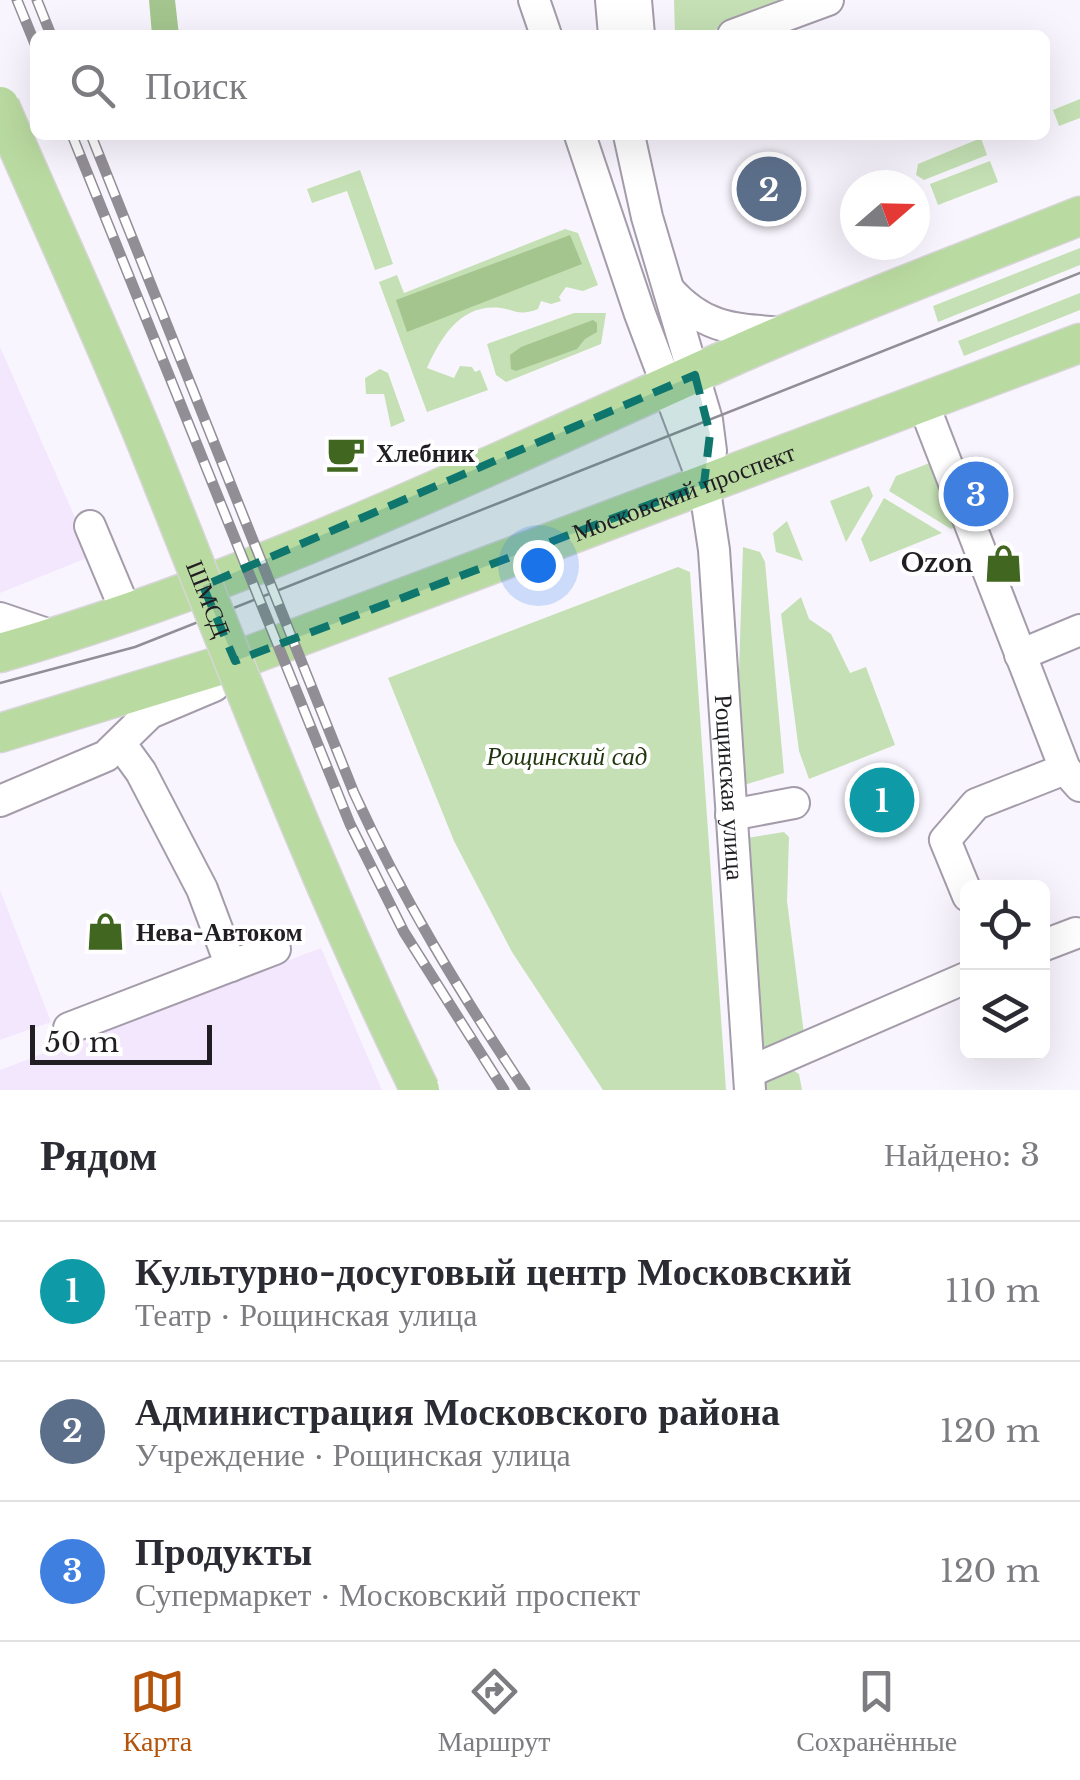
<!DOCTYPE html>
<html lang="ru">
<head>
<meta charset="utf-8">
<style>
  :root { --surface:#fff; --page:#f7f7f7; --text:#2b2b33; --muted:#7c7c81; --line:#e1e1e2; --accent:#b45309 }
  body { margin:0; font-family:"Libre Baskerville",serif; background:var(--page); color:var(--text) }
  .controls { position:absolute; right:30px; bottom:30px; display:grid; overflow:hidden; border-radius:15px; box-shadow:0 10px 40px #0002 }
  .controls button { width:90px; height:90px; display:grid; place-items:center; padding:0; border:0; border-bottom:2px solid var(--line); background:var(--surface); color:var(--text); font:50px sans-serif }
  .compass { position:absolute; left:840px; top:170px; width:90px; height:90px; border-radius:50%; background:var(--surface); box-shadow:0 10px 40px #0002; rotate:70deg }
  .scale { position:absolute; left:30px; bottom:25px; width:182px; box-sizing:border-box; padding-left:10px; border:5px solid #211e23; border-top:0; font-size:28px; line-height:35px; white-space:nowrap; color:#211e23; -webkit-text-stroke:8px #fff; paint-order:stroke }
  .you { position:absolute; left:538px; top:565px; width:35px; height:35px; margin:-25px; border:8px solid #fff; border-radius:50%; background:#1a73e8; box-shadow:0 0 0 15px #1a73e833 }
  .badge { display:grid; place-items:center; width:65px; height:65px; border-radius:50%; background:var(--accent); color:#fff; font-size:32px; font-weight:700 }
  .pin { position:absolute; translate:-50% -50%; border:5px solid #fff; box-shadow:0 2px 10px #0006 }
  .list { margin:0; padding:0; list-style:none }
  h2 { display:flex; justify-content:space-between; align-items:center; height:130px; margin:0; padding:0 40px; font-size:42px }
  h2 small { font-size:32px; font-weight:400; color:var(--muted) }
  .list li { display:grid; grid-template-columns:65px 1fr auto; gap:30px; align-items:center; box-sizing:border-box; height:140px; padding:0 40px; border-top:2px solid var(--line) }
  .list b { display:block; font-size:38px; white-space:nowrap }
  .list p { margin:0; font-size:32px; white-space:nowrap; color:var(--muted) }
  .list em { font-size:32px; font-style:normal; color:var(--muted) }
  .icon { flex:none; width:55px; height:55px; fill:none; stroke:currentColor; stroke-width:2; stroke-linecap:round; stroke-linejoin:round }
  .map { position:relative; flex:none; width:1080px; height:1090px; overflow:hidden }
  .search { position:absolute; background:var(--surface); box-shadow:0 10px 40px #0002; left:30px; right:30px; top:30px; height:110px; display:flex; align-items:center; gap:25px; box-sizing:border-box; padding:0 35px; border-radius:15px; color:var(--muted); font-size:38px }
  .sheet { height:550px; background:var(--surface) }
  nav { display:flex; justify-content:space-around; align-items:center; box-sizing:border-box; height:140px; border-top:2px solid var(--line); background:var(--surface); font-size:28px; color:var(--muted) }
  nav a { display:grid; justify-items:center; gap:5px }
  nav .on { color:var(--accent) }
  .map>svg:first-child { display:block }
  .built { fill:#f2e7fd }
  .green { fill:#c5e0b4 }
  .forest { fill:#a4c68e }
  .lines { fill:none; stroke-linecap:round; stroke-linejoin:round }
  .minor-casing { stroke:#a49caa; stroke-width:34 }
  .major-casing { stroke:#d7d6d7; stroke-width:41 }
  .minor { stroke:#fff; stroke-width:30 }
  .major { stroke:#b9daa0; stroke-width:38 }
  .tram { stroke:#928e95; stroke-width:2.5 }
  .rail-casing { stroke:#928e95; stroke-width:11 }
  .rail { stroke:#fff; stroke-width:8; stroke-dasharray:22; stroke-linecap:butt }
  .major-bridge-casing { stroke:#d7d6d7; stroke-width:41; stroke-linecap:butt }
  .major-bridge { stroke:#b9daa0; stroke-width:38 }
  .marked { fill:#0f766e; fill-opacity:0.2; stroke:#0f766e; stroke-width:8; stroke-dasharray:20 12; stroke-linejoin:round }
  .labels { text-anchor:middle; stroke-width:8; stroke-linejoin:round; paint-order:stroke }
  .poi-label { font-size:25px; font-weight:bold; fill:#211e23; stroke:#fff; text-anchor:start }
  .street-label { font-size:25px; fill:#211e23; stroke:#fff }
  .park-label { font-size:25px; font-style:italic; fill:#1f350d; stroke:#fff }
</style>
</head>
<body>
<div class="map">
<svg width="1080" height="1090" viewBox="0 0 1080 1090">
  <rect width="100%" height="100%" fill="#f9f5fe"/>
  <path class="built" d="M0,347l92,209 -92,37z
    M0,890l51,132 -51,18z
    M321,948l61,142h-382v-20z"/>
  <path class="green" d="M674,0h119l-91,35h-27z
    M1080,99v19l-21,8 -6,-16z
    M981,138l6,17 -63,25 -8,-5 2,-11z
    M990,161l8,21 -60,23 -8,-21z
    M360,170l33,94 -18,6 -28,-79 -35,12 -5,-14z
    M565,229l13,4 20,52 -15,6 -17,-4 -7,10 2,4 -10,3 -10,-3 -3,8c-19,7 -19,2 -37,-1 -40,-5 -60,29 -74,60l27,10 6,-12 12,1 3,5 5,-2 8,20 -61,22 -48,-130 18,-7 7,18z
    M1080,248v17l-142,57 -5,-16z
    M1080,293v17l-116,46 -6,-15z
    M574,313h32l-5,31 -95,38 -10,-7 -9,-31z
    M380,369l8,4 17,48 -14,6 -7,-33h-18l-1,-16z
    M940,459l25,65 -14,5 -62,-38 7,-15z
    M869,486l4,10 -27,46 -16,-41z
    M884,498l58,35 -72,29 -9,-23z
    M787,521l16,40 -27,-9 -3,-19z
    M743,547l17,5 5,10 19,211 -40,12 -5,-113z
    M678,567l12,5 36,518h-123l-91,-138 -58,-111 -66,-163z
    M801,597l8,22 22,15 19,39 16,-6 29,78 -86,34 -10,-28 -18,-137z
    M784,832l5,5 -2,64 17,133 -38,17 -4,-3 -15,-210z
    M788,1067l11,7 3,16h-37l-1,-10z"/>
  <path class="forest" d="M149,0h26l4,35h-27z
    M570,235l12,29 -175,68 -11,-32z
    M593,320l4,3v9l-12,7 -8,10 -61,22 -5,-2 -1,-14 11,-8z"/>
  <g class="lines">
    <defs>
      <g id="minor">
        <path d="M534,0l12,35"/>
        <path d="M611,0l3,35"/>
        <path d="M636,0l3,35"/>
        <path d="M733,35l95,-35"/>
        <path id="s1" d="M580,135l60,179 64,170 10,66 36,540"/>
        <path d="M629,135l18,82 60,203 4,31 -5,25"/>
        <path d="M669,290c36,40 66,39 116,43"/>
        <path d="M923,403l142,366 15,17"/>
        <path d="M90,526l37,88"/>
        <path d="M0,618l56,19"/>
        <path d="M1020,655l60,-25"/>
        <path d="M120,743l21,29 61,117 29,77"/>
        <path d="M0,801l106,-45 44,-43 64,-27 20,-23"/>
        <path d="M731,815l63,-12"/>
        <path d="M968,896l-23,-56 31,-36 89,-35"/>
        <path d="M1042,946l34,-13"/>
        <path d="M69,1028l206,-79"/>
        <path d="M749,1072l219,-95"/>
      </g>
      <g id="major">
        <path d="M0,653c258,-73 499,-193 743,-301 111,-49 224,-91 337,-136"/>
        <path id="s2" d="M0,733l235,-72 845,-318"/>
      </g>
    </defs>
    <use href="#minor" class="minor-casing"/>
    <use href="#major" class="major-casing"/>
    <use href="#minor" class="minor"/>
    <use href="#major" class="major"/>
    <path class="tram" d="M0,683l135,-36 945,-374"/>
    <defs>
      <path id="rail" d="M17,0l18,44
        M37,0l14,35
        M72,135l278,689 54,108 100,158
        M91,135l263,658c48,105 107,201 171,297"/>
    </defs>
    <use href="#rail" class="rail-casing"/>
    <use href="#rail" class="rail"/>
    <defs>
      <g id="major-bridge">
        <path id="s3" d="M0,106c50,116 104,231 151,348 86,214 167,429 269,636"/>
      </g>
    </defs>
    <use href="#major-bridge" class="major-bridge-casing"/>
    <use href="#major-bridge" class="major-bridge"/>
  </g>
  <path class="marked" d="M695,375l15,59 -6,50 -469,177 -32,-75z"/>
  <defs>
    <symbol id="cafe-bare" viewBox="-9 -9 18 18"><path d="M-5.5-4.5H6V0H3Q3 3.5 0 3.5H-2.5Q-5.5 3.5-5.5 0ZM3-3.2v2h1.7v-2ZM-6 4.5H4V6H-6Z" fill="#406620" stroke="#fff" stroke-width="2.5" paint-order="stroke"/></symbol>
    <symbol id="shop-bare" viewBox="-9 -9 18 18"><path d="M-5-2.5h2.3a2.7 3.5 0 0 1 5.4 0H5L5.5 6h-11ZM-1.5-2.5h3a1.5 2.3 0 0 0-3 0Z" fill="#406620" stroke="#fff" stroke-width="2.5" paint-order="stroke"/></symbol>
  </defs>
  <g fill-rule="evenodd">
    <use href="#cafe-bare" x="318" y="426" width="55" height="55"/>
    <use href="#shop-bare" x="976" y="536" width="55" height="55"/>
    <use href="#shop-bare" x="78" y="904" width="55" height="55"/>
  </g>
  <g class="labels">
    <g class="poi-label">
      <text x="376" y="462">Хлебник</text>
      <text x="973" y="572" text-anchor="end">Ozon</text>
      <text x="136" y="941">Нева-Автоком</text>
    </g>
    <g class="street-label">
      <text dy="9" stroke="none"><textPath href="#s2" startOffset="725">Московский проспект</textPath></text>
      <text dy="9" stroke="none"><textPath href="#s3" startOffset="535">ШМСД</textPath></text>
      <text dy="9" stroke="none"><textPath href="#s1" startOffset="675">Рощинская улица</textPath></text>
    </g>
    <g class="park-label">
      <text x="567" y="765">Рощинский сад</text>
    </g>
  </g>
</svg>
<div class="controls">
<button><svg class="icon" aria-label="locate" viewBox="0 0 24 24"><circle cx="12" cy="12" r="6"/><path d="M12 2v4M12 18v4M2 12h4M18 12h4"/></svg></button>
<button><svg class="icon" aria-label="layers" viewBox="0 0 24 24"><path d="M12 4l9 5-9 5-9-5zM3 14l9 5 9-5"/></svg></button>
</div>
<svg class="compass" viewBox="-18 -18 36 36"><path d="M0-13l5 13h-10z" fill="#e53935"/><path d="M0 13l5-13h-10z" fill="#7c7c81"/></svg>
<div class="scale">50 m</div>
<div class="you"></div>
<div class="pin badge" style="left:882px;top:800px;background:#0f9aa8">1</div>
<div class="pin badge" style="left:769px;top:189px;background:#5c6f8a">2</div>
<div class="pin badge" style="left:976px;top:494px;background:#3f7fe0">3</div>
<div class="search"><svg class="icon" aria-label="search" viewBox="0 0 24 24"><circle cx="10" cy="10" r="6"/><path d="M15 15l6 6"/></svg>Поиск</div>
</div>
<section class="sheet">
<h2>Рядом<small>Найдено: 3</small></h2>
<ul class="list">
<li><span class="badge" style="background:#0f9aa8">1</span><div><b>Культурно-досуговый центр Московский</b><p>Театр · Рощинская улица</p></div><em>110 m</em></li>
<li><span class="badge" style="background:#5c6f8a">2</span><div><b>Администрация Московского района</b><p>Учреждение · Рощинская улица</p></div><em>120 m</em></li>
<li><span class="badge" style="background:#3f7fe0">3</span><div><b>Продукты</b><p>Супермаркет · Московский проспект</p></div><em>120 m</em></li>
</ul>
</section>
<nav>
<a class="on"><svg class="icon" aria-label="map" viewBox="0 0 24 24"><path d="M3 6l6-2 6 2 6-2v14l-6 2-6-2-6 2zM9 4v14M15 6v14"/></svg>Карта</a>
<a><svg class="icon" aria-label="directions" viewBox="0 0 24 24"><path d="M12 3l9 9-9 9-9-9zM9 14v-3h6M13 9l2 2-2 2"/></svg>Маршрут</a>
<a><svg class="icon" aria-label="saved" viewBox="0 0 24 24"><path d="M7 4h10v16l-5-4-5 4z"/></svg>Сохранённые</a>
</nav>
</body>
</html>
